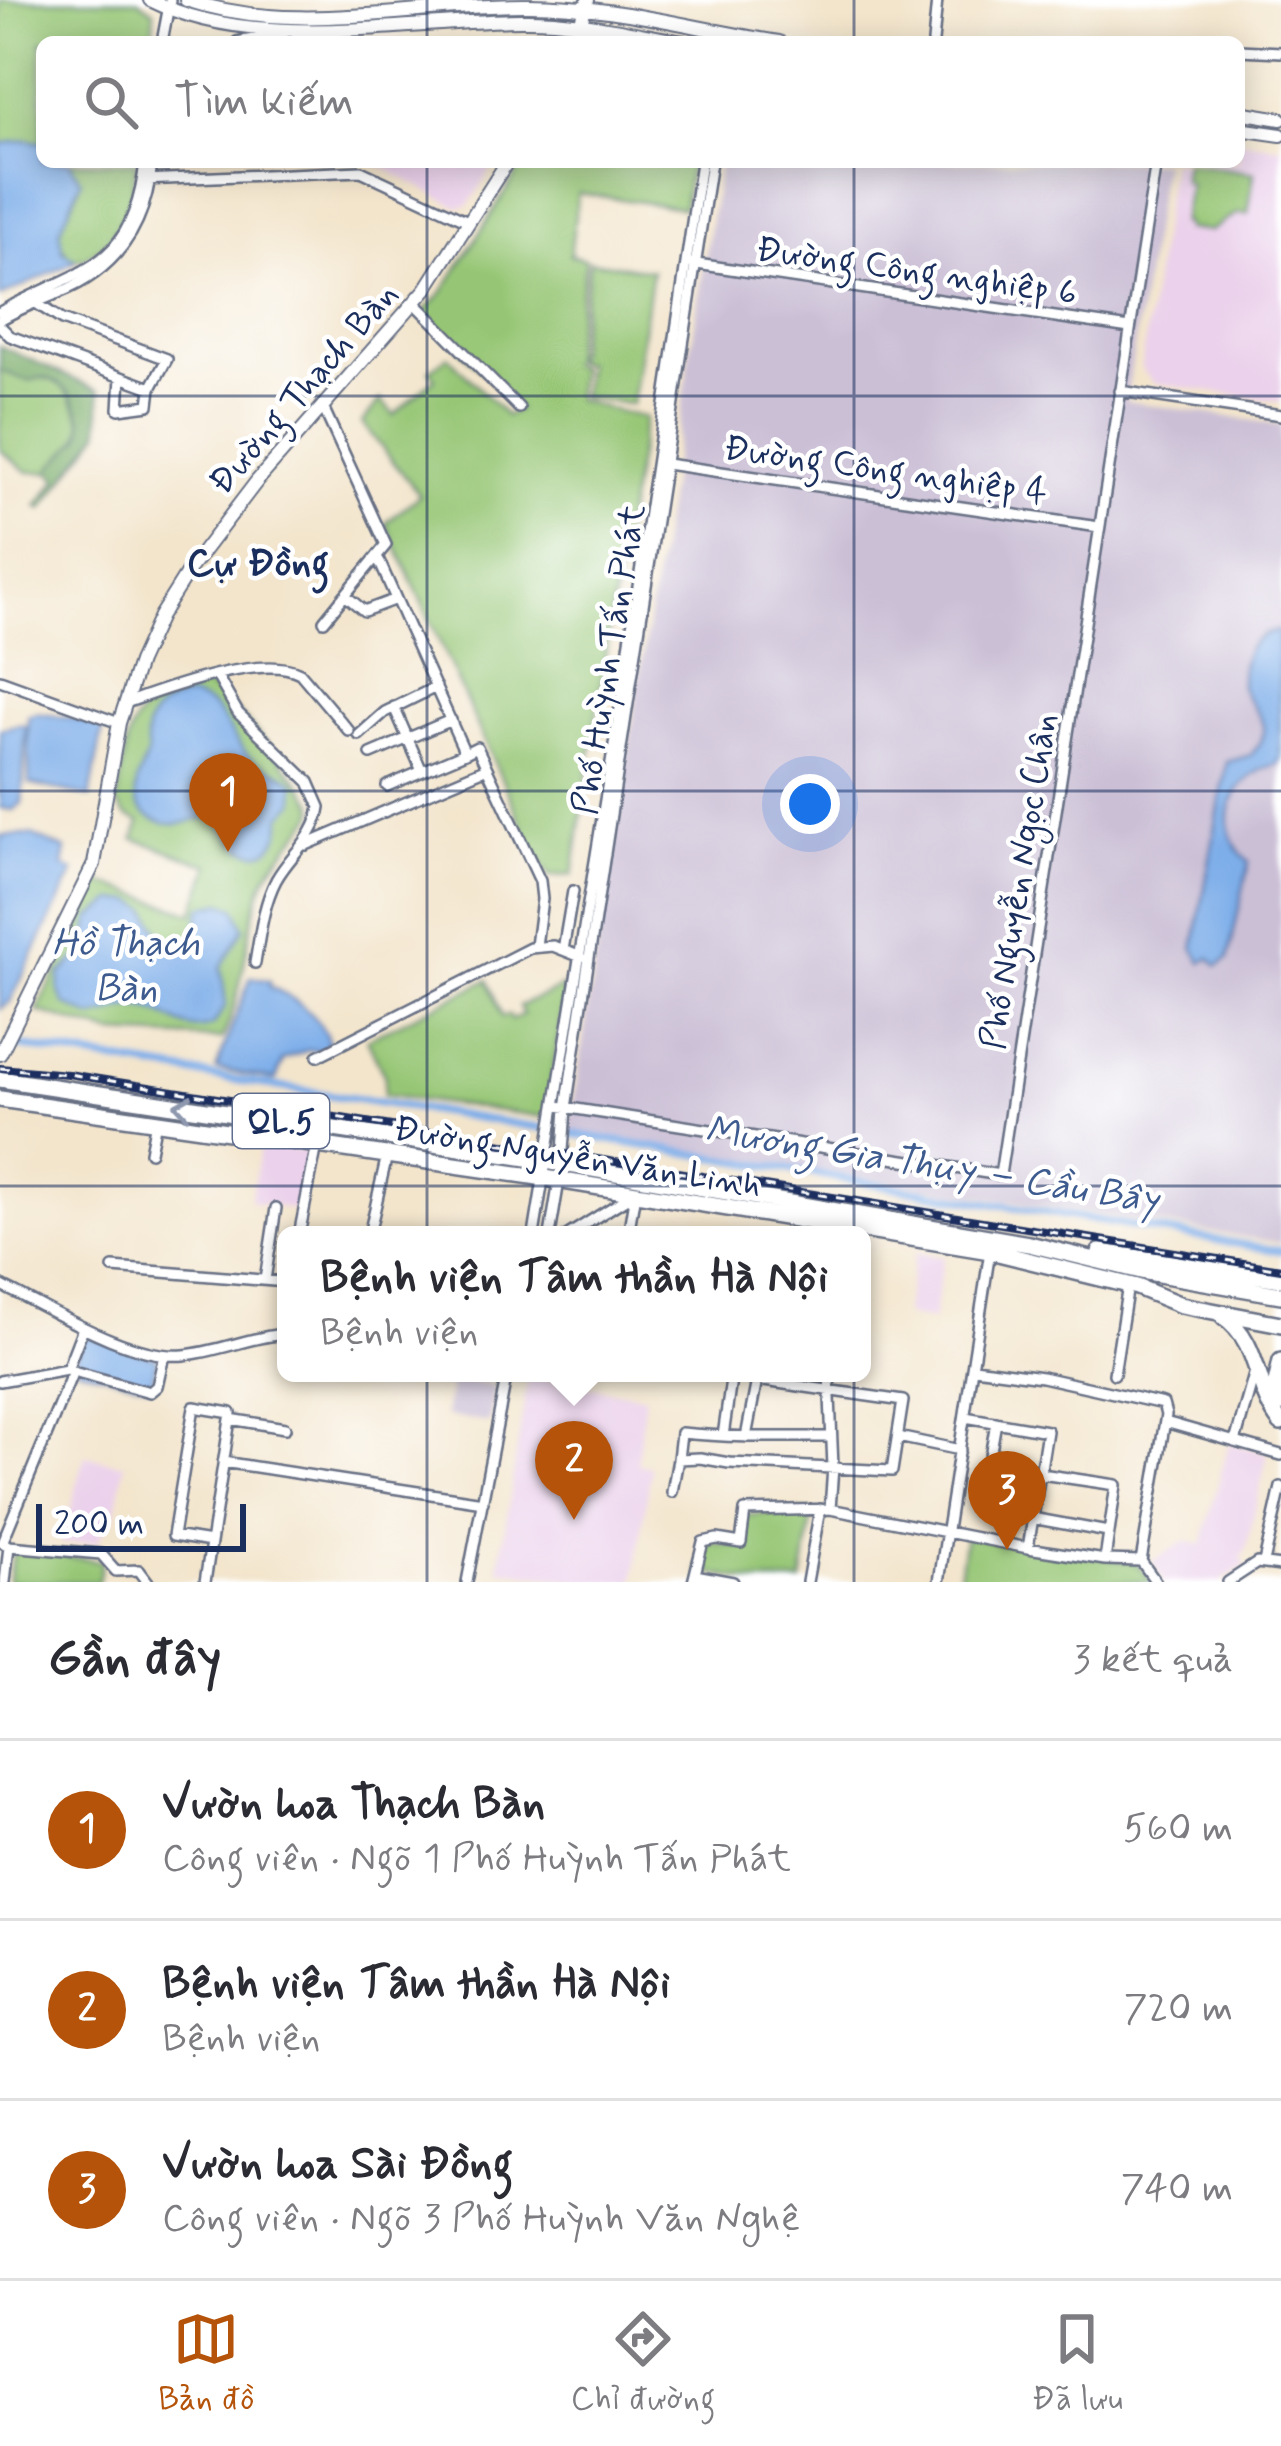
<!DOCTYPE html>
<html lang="vi">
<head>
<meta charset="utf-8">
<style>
  :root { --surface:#fff; --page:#f7f7f7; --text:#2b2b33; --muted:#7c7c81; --line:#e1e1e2; --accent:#b45309 }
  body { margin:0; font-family:Mynerve,sans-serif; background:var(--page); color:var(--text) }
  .scale { position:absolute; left:36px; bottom:30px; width:210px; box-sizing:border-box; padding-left:12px; border:6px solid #1b2f5e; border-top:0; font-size:33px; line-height:42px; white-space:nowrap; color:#1b2f5e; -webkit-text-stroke:9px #fff; paint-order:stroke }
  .you { position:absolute; left:810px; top:804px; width:42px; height:42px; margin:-30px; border:9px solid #fff; border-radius:50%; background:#1a73e8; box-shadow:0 0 0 18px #1a73e833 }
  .badge { display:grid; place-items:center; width:78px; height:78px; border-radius:50%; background:var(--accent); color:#fff; font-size:39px; font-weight:700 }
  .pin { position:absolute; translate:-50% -99px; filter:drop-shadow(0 3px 6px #0008) }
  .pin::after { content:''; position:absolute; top:63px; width:42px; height:36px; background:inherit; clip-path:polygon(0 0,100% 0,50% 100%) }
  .popup { position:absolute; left:277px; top:1226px; width:594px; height:156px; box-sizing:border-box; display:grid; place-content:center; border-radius:18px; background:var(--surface); filter:drop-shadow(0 3px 9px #0005); font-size:39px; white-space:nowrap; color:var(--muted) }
  .popup b { font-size:45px; color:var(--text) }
  .popup::after { content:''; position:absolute; left:50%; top:100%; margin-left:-24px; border:24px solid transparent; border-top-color:var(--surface) }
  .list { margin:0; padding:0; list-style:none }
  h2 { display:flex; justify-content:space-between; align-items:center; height:156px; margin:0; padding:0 48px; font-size:51px }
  h2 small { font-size:39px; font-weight:400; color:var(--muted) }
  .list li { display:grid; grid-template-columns:78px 1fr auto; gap:36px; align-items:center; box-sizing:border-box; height:180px; padding:0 48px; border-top:3px solid var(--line) }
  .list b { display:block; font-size:45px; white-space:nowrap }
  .list p { margin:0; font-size:39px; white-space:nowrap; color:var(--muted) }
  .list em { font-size:39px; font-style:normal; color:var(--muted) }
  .icon { flex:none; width:66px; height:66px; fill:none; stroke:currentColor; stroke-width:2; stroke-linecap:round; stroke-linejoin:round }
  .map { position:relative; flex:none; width:1281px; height:1582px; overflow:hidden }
  .search { position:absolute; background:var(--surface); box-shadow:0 6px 30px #0003; left:36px; right:36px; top:36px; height:132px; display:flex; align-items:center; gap:30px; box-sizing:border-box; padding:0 42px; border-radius:18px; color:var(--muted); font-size:45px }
  .sheet { height:696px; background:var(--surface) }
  nav { display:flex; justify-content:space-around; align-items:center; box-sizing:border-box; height:168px; border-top:3px solid var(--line); background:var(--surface); font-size:33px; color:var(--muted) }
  nav a { display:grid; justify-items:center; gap:6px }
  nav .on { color:var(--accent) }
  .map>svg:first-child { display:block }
  .built { fill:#ebd1eb }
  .industrial { fill:#cbbfd5 }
  .green { fill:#96c675; stroke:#587a6a; stroke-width:3 }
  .forest { fill:#78ab66; stroke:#4a6d62; stroke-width:3 }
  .water { fill:#7eaee9; stroke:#4c6ea4; stroke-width:3 }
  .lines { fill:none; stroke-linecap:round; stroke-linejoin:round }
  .canal { stroke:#7eaee9; stroke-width:8 }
  .minor-casing { stroke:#676f84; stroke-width:14 }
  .major-casing { stroke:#676f84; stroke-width:16 }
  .highway-casing { stroke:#676f84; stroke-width:20 }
  .minor { stroke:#fff; stroke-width:9 }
  .major { stroke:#fff; stroke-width:12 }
  .highway { stroke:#fff; stroke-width:15 }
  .rail-casing { stroke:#1b2f5e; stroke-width:8 }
  .rail { stroke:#fff; stroke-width:3; stroke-dasharray:9; stroke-linecap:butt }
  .oneway { stroke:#8d97ae }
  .grid { fill:none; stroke:#1b2f5e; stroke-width:3; stroke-opacity:0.55 }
  .labels { text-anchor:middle; stroke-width:9; stroke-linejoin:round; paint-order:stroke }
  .shield { fill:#fff; stroke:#5f6d8e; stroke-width:3 }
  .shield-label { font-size:33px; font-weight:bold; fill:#1b2f5e }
  .street-label { font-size:36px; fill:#1b2f5e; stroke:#fff }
  .neighbourhood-label { font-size:39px; font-weight:bold; fill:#1b2f5e; stroke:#fff }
  .water-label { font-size:39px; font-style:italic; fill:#3e5b8f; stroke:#fff }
</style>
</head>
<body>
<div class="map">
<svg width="1281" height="1582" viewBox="0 0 1281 1582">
  <rect width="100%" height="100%" fill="#fff"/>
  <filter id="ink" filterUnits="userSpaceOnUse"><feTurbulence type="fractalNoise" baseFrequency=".00833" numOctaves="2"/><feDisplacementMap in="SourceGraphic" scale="24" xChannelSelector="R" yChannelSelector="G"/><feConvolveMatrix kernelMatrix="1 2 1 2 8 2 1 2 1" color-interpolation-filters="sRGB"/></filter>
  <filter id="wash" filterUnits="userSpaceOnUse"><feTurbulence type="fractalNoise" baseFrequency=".004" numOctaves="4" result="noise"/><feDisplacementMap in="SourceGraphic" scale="48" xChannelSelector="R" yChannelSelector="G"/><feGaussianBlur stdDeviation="2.7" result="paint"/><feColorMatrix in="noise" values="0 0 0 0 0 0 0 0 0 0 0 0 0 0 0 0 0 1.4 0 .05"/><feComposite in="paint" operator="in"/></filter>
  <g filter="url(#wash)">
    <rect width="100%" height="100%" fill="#f3e5cc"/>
    <path class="built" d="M1239,140l42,7v255l-128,-19 -12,-15 30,-206h68z
      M373,162h122l-26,43 -11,2z
      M261,1143l51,10 -12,58 -50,-10z
      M915,1253l28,4 -10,63 -29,-5z
      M528,1376l117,20 -8,68 14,3 -17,115h-53l-82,-13z
      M1229,1443l39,10 -22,97 -5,7 5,8 -27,17h-54l-13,-21 34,-20 16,4z
      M85,1456l40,8 -11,57 -7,3 -9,18 -37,2z"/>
    <path class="industrial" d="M720,162h443l-37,239 155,24v818l-712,-112z
      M451,1379l44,7 -6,37 -44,-7z"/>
    <path class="green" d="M0,0h138l16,11 -2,31h-110v101l-14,-3 -28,4z
      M69,162h68c-5,41 -19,85 -61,99 -37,-26 0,-49 5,-81z
      M524,162h167l-8,46 -105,-15 -8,62 16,4 -16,106 9,3 -4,32 70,18 -22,117 -50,340 -23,1 -16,-25 -148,-328 34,-28 -58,-72 19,-23 13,15 41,-37 -5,-8 18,-14 58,60 12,-7 -94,-97 18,-19z
      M1185,162l69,11 -6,41 -10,-1 -28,18 -24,-2v-5l-5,-1 8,-40 -7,-2z
      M590,261l62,9 -20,134 -51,-7 5,-33 -11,-2z
      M9,371c15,10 23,4 38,8 11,2 17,9 23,18 28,44 1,42 -20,75h-22l-28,-22v-78z
      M201,684c21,4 102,98 114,121l-1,9c-17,26 -45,48 -54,78 -16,50 -15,97 -38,147l-110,-5 -75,-23 63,-129 93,31 17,-48 -76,-26 6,-17 -14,-6 -9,-12c13,-75 4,-97 84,-120z
      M488,980l14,37 7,-2 2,5 12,-6 -4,-8 47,-20 -20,131 -162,-22 1,-18 -18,-38z
      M803,1512l9,6 -10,64h-47l-56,-11 8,-29 32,4 6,-31z
      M965,1536l171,27 18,19h-196z
      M14,1550l88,11 -4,21h-90z"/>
    <path class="forest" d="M0,346l100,45v41l-58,77 -5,-3 21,-27 -8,-7 2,-6 29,-29c6,-20 -11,-51 -32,-58 -15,-4 -5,1 -20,1 -12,0 -17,-8 -29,-8z"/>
    <path class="water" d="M28,140l14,3v19h27l12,18 -21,50 2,21 14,10 -76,36v-153z
      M1278,631l3,126 -3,7c-48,10 -67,63 -29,98l-21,97 -10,7 -8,-8 -8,5 -8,-14 33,-187 24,-7c27,-32 3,-40 -10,-68 -1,-29 7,-51 37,-56z
      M189,697c38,6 36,39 62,61 13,11 31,12 43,25l1,19 -14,15c1,22 -13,45 -38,31 -13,-8 -15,-23 -29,-30 -19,-2 -35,12 -55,3 -35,-14 -23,-38 -13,-63 4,-10 0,-8 0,-19 0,-25 20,-39 43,-42z
      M36,713l38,6 29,9 -13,69 -61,-13 -1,-68z
      M17,725h9l-4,78 -9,7 -13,-2v-79z
      M32,835l34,15 -3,16 11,6 -64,130 -10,7v-173z
      M114,901h19l15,9 16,31 11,5 9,-1 10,-9 8,-29 20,-5 14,7 8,19 -23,39 5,38 -13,20c-28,13 -45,-15 -73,-18 -18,-1 -31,8 -48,10l-27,-13 -6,-14 1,-15 22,-22 9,-35z
      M251,977l19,4v6c23,9 52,31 59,56l-8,7h-13l-25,10 -7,20 -60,-11z
      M89,1336l68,22 -6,28 -74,-18 -3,-7 8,-21z"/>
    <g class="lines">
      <path class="canal" d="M12,1045l536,84
        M573,1134l708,117"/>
    </g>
  </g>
  <g filter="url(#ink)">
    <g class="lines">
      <defs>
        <path id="minor" d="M162,42l8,-42
          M237,42l48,-9
          M933,42l4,-42
          M1239,50l42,2
          M143,180l218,-9 109,51
          M690,263l440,65
          M28,298l34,22 105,39 -16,29 -2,17 -30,4 2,-32
          M414,302l105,106
          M0,312c81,-45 133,-41 145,-150
          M0,320c21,-13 46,-21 68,-31 54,-25 79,-70 84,-127
          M0,326l10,10 141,52
          M1120,391l161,24
          M322,405l64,140 -41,50
          M659,463l440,64
          M377,556l19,43
          M324,621l21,-26 19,16 32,-12 69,154 -78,33
          M217,676l21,37 71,69 11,25c-4,31 -29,46 -44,73 -13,25 -16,55 -21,83
          M0,680l119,43
          M126,703c39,-14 136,-50 174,-30l49,58
          M394,707l28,64
          M359,735l26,-23 51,-25
          M465,753l12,-6 63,134 2,18 -6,47
          M371,754l80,-34
          M306,845l181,-77
          M563,950l10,-59
          M318,1056l212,-108 23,-2 28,11
          M557,1106l443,69 156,-1013
          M150,1152l6,-31
          M562,1165l4,-57 145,-946
          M299,1235l18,-90
          M369,1235l18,-80
          M534,1235l86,-527 81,-546
          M550,1235l9,-54
          M568,1235l67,-42
          M628,1235l7,-42
          M113,1268l173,14
          M265,1280l11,-72
          M0,1285c48,23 130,75 184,70 35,-3 67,-19 102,-21
          M974,1368l68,9 121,27 3,11 -25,146
          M829,1373l4,94 -3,42
          M1114,1374l14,-89
          M0,1381l67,-12 16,-41
          M965,1417l82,14 -19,117
          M230,1419l55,9
          M1165,1422l116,33
          M723,1436l9,-63
          M746,1437l11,-57 146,21 -11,70 -163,-8 -29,-5 -22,1 3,-26c50,5 100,4 150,4
          M898,1437l62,13
          M1235,1442l20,-71
          M223,1462l260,40
          M1041,1474l75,11 -11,75
          M672,1492l6,-33
          M982,1502l14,-80
          M1032,1518l76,14
          M2,1543l71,-172 77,21 7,-6 7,-31
          M5,1544l4,2 -4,36
          M9,1546l92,8 15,17 23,-1 9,12
          M1264,1562l17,-75
          M695,1575l38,7
          M205,1582l26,-169 -37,-6 -21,129 38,6
          M467,1582l40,-209
          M693,1582l10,-40 14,-3 24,4 4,-32 85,-2 198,39 77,12 36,1 15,21
          M807,1582l13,-73
          M939,1582l51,-331
          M1228,1582l29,-19 24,3"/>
        <path id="major" d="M150,0c106,53 254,21 371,20 55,-1 110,13 163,22
          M186,0c110,36 225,5 338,5 85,-1 171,24 255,37
          M574,42l14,-42
          M1239,112l42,7
          M1239,129l42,6
          M0,1054l94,-190 25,-141 20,-61 21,-46 29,-46 68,-89 169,-192 81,-127"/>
        <path id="highway" d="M0,1079l540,81 489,84 112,27 140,24
          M0,1099l545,79 445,73 147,36 44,18 100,19
          M1100,1252l181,27
          M1223,1316c38,26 31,74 58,107
          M1281,1361l-6,27 6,16"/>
      </defs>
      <use href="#minor" class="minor-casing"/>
      <use href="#major" class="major-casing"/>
      <use href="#highway" class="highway-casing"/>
      <use href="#minor" class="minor"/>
      <use href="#major" class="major"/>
      <use href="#highway" class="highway"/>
      <defs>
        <path id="rail" d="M0,1068l68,6 1213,195"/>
      </defs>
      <use href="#rail" class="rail-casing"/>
      <use href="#rail" class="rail"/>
    </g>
    <defs><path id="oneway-chevron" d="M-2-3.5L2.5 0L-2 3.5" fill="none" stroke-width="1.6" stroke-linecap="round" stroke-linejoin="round" transform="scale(3)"/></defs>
    <use class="oneway" href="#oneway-chevron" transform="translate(183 1106) rotate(-171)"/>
  </g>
  <path class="grid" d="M427,0v42M854,0v42M427,162v1420M854,162v1420M0,396h1281M0,791h1281M0,1186h1281"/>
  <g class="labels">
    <rect class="shield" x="233" y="1094" width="96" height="54" rx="9"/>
    <g class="shield-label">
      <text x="281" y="1133">QL.5</text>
    </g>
    <g class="street-label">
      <text transform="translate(917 269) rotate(8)" y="13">Đường Công nghiệp 6</text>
      <text transform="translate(302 387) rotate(-49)" y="13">Đường Thạch Bàn</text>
      <text transform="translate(886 468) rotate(8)" y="13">Đường Công nghiệp 4</text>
      <text transform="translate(607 659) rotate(-81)" y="13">Phố Huỳnh Tấn Phát</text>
      <text transform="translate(1017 881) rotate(-81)" y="13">Phố Nguyễn Ngọc Chân</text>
      <text transform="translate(578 1155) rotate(9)" y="13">Đường Nguyễn Văn Linh</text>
    </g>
    <g class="neighbourhood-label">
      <text x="258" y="575">Cự Đồng</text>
    </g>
    <g class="water-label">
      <text x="126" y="955">Hồ Thạch<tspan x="126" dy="45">Bàn</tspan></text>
      <text transform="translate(932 1163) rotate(9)" y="14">Mương Gia Thụy – Cầu Bây</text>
    </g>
  </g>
</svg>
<div class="scale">200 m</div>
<div class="you"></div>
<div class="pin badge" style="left:228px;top:852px">1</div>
<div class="pin badge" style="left:574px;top:1520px">2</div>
<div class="popup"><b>Bệnh viện Tâm thần Hà Nội</b>Bệnh viện</div>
<div class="pin badge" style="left:1007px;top:1550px">3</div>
<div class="search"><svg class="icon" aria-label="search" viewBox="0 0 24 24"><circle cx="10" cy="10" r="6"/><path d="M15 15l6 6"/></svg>Tìm kiếm</div>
</div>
<section class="sheet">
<h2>Gần đây<small>3 kết quả</small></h2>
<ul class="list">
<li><span class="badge">1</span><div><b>Vườn hoa Thạch Bàn</b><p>Công viên · Ngõ 1 Phố Huỳnh Tấn Phát</p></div><em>560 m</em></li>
<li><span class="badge">2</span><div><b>Bệnh viện Tâm thần Hà Nội</b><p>Bệnh viện</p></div><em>720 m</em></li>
<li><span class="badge">3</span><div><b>Vườn hoa Sài Đồng</b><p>Công viên · Ngõ 3 Phố Huỳnh Văn Nghệ</p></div><em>740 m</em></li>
</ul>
</section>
<nav>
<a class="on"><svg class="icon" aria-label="map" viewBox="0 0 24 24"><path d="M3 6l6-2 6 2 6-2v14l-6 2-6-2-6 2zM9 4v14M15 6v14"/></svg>Bản đồ</a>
<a><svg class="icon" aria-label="directions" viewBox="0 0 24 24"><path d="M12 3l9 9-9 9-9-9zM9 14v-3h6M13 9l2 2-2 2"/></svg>Chỉ đường</a>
<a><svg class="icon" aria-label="saved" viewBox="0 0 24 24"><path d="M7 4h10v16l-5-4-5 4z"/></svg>Đã lưu</a>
</nav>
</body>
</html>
